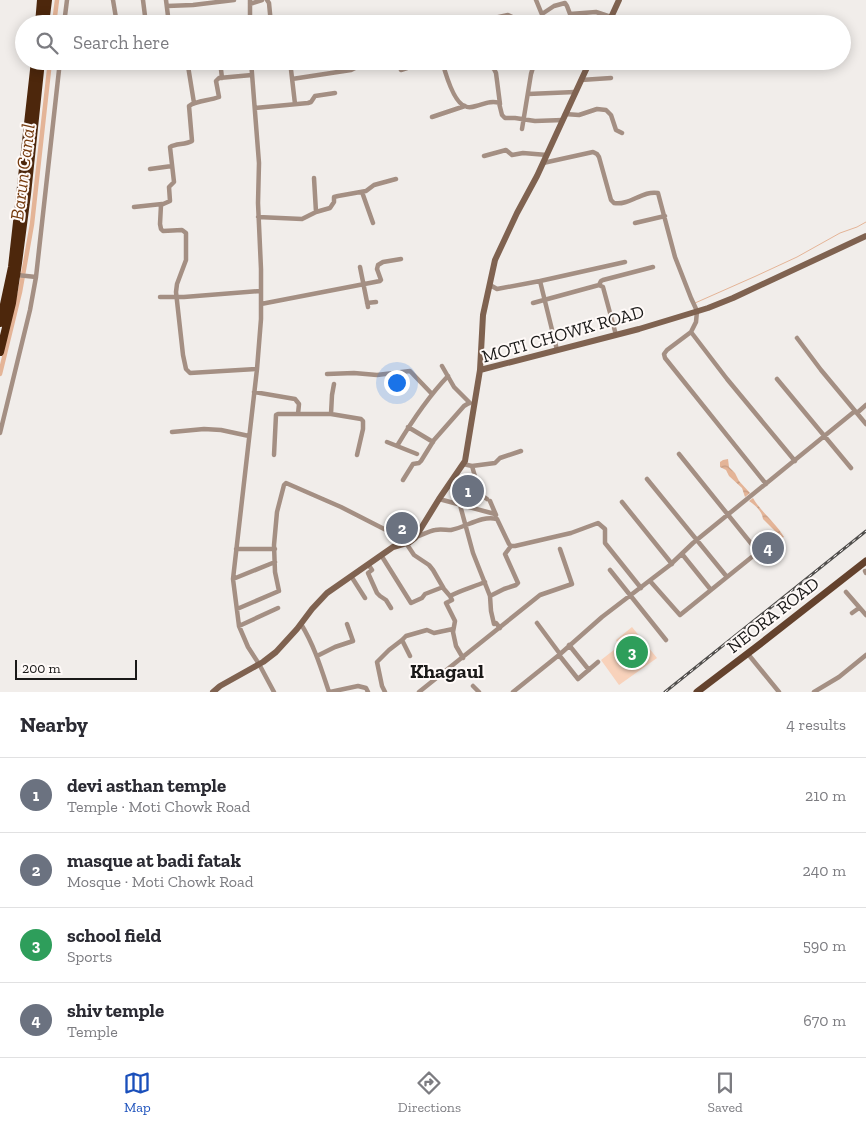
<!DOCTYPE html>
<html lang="en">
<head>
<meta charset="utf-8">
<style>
  :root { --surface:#fff; --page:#f2f2f3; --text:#2b2b33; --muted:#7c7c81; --line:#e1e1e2; --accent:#1a4fbb }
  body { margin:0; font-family:"Zilla Slab",serif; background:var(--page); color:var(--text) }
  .scale { position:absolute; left:15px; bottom:12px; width:122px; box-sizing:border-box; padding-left:5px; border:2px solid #1a1918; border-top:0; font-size:14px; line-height:18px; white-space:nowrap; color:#1a1918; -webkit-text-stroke:4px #fffaf8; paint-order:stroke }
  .you { position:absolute; left:396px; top:382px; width:18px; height:18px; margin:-12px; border:4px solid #fff; border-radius:50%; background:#1a73e8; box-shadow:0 0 0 8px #1a73e833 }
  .badge { display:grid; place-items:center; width:32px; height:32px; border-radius:50%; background:var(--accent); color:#fff; font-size:16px; font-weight:700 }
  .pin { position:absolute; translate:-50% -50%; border:2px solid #fff; box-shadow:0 1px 5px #0006 }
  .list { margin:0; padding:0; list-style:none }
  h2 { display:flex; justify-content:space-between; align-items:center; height:65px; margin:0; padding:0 20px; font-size:21px }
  h2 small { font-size:16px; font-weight:400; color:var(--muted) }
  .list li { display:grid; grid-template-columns:32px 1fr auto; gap:15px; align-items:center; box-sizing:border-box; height:75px; padding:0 20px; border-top:1px solid var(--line) }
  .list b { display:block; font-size:19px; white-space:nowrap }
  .list p { margin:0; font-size:16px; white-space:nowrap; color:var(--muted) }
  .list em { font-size:16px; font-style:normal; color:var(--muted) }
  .icon { flex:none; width:28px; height:28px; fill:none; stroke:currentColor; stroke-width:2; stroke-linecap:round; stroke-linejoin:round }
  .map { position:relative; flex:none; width:866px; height:692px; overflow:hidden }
  .search { position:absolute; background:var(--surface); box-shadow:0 2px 12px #0003; left:15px; right:15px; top:15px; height:55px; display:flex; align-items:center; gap:12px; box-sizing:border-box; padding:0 18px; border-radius:28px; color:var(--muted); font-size:19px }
  .sheet { height:365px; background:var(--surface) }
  nav { display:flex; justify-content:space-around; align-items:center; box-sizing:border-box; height:70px; border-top:1px solid var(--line); background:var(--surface); font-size:14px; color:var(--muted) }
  nav a { display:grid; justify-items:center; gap:2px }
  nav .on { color:var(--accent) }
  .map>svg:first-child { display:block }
  .pitch { fill:#f8d2bb }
  .water { fill:url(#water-waves) }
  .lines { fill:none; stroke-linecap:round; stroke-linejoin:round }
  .stream { stroke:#e4b497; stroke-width:1 }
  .canal { stroke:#e4b497; stroke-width:4.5 }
  .street { stroke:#a48f83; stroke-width:4.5 }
  .secondary { stroke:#7f6250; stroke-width:6 }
  .primary { stroke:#64422d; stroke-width:7 }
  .highway { stroke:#4d270c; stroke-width:8 }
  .rail-casing { stroke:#514f4d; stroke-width:3 }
  .rail { stroke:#fffaf8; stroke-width:1; stroke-dasharray:4; stroke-linecap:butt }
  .labels { text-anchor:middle; stroke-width:4; stroke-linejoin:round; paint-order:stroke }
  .street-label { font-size:18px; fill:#1a1918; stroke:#fffaf8 }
  .water-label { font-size:19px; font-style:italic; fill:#753b0e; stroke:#fffaf8 }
  .quarter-label { font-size:20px; font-weight:bold; fill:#1a1918; stroke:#fffaf8 }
</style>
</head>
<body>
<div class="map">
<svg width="866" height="692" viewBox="0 0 866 692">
  <defs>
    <pattern id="water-waves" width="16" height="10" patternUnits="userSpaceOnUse" patternTransform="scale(1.25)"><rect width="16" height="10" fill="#e4b497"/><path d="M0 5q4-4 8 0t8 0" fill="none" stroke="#c39a81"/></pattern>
  </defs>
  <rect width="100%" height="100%" fill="#f1edea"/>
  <path class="pitch" d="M632,627l25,31 -38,27 -18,-25 18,-14 -3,-6z"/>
  <path class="water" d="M728,459l1,8 6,6 4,8 11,12 -5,4 -3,-9 -13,-12 -3,-6 -6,-3v-5l3,-2z
    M753,498c8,14 22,24 31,39l-2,1 -19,-19c-1,-8 -7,-13 -14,-18z"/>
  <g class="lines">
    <path class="stream" d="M695,303l61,-27 41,-19 43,-24 17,-6 9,-5"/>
    <path class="canal" d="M54,24l3,-24
      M0,374l20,-82 12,-68 18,-163"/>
    <path class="street" d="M113,0l4,24
      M143,0l3,24
      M166,0l3,24
      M267,0l2,3 2,21
      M536,0l7,17v7
      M250,4l12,-4
      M167,6l26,-1 41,-5
      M542,14l12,-8 11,-3 2,3 3,8 26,-2 15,5
      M485,20l23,-5 15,7 20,-1
      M64,24l3,-24
      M250,24v-24
      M220,61l2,17
      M251,61l8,102 -1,40 3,66v50l-4,50 -24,210 6,47 9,21 11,17 15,28
      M290,61l5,43
      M396,61l5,9 27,-9
      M442,61c3,11 12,42 23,45 3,2 8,1 11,0 8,-2 15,-6 23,-3l3,12 3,3h10l20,3 28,-1
      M482,61l12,8 2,4 4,31
      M494,69c13,-9 25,-7 40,-5
      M252,75l-33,3 -3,3 3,16c-10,4 -22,3 -30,9l3,35c-7,4 -16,2 -22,6l4,35 -5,5 1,14 -9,4 -1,19 1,5 2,2 19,-1 4,3v27l-9,24 -1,8 7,63 3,14 4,4 67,-4
      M292,79l59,-9 6,-3 2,-6
      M581,80l30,-2
      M528,94l47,-2
      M194,103l-6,-37 32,-4
      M255,108l53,-5 3,-1 4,-6 20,-3
      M565,114l14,1 18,-6 9,1 5,5 5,15 6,3
      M432,117l33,-11
      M522,129l9,-55 4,-13
      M484,156l22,-6 6,5 11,-2 24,2
      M543,163l50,-11 4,2 2,3 12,43 3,3c15,3 29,-13 44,-10l17,64 16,41 6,13 -1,11 -5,10 -24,18 -3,4 1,4 101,126
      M150,169l22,-3
      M314,178l2,34
      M362,192l11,31
      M134,207l28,-3
      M258,217l44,2 14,-7 14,-4 4,-6v-5l4,-1 28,-5 8,-6 22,-6
      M635,223l30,-7
      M360,267l8,40
      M17,275l19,2
      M540,281l85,-19
      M490,285l7,4 43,-8 17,69
      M599,285l2,-4 2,-1 50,-13
      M160,297h24l76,-6
      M367,303l9,-1
      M533,303l66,-18 4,2 13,48
      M261,304l119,-23 1,-1 -4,-11 1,-4 5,-3 18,-3
      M691,332l36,47 68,82
      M797,338l24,32 45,54
      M442,366l12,21 16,16
      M327,374l27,-1 23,2 33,-4 22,23
      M777,379l74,89
      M334,384l-2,11 -1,19 30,5 2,2v8l-6,26
      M254,392l41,7 4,5 -1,10
      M857,413l9,-8
      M408,427l25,15
      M172,432l32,-3 17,1 28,6
      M0,433l30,-123 6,-33 24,-216
      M387,442l10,4
      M417,454l-20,-8c15,-25 31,-49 51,-70
      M274,455l2,-40 2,-1h53
      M463,464l9,2 23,-3 5,-5 21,-7
      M472,466l8,28 7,5
      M647,479l80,98
      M403,480l10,-16 6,-1 2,-2 13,-21 30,-34 5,-3
      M439,499l56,15
      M490,501l6,14
      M622,502l50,62
      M460,505l13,48 17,43 1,15 3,13 2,-1 4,5
      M416,537c6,-2 13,-6 19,-7 5,-1 11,0 16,0 16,-3 30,-15 46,-11l12,25 2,2h4l56,-13 27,-10 7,6v14l36,45
      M406,543l8,12 15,10 4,5 11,19 6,7 2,4 -6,3 9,18 -2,11 3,14 7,12
      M236,549h39
      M682,554l29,36
      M381,555l30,48 11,-5 3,-4 18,-7
      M368,564l4,6 -4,3 9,20 3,3 6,4 5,8
      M610,570l56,70
      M865,571l1,2
      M351,576l14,22
      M233,579l42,-17
      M650,581l30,34 78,-63 -79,-98
      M846,592l20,23
      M450,596c11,-6 23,-9 35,-14
      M490,596l14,-7 12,-4 2,-2 -13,-29 6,-8
      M237,609l42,-18 -4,-19 -1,-27 3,-33 7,-27 2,-2 55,24 47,24 11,14
      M852,613l7,-5
      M537,623l23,31
      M301,624c13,21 20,44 28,68
      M239,626l39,-18
      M569,645l20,25
      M748,654l31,38
      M559,655l19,24 20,-17
      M317,656l18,-9 18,-6 -6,-17
      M410,656l-8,-16 4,-4 21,-6 7,3 19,-4
      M473,686l6,6
      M330,692l28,-6 8,2 2,4
      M385,692l-3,-6 -5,-24 12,-12 13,-10
      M419,692l121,-97 32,-11 -12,-35
      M513,692l46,-37 43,-38 68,-52 23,-22 162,-132
      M814,692l25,-15 27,-22"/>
    <path class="secondary" d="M608,24l11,-24
      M480,370l3,-55 12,-55 22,-47 20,-37 53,-115
      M213,692l7,-6 43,-24 13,-10 21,-23 15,-20 15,-16 66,-46 17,-5 5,-4 24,-39 26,-38 15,-91 159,-41 69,-21 25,-10 133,-62"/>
    <path class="primary" d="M697,692l67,-51 102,-80"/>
    <path class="highway" d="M39,24l2,-24
      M45,24l3,-24
      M0,323l12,-56 23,-206
      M0,352l12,-49 6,-40 9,-69 14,-133"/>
    <defs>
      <path id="rail" d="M665,692l201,-161"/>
    </defs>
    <use href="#rail" class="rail-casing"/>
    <use href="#rail" class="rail"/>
  </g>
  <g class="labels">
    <g class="street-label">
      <text transform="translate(563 334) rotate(-16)" y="6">MOTI CHOWK ROAD</text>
      <text transform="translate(773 615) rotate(-38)" y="6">NEORA ROAD</text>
    </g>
    <g class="water-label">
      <text transform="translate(22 172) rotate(-83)" y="7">Barun Canal</text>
    </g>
    <g class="quarter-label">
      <text x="447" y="678">Khagaul</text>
    </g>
  </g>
</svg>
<div class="scale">200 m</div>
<div class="you"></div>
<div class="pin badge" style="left:468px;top:491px;background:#6b7280">1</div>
<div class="pin badge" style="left:402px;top:528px;background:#6b7280">2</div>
<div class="pin badge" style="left:632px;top:652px;background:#2e9e5b">3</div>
<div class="pin badge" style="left:768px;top:548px;background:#6b7280">4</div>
<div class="search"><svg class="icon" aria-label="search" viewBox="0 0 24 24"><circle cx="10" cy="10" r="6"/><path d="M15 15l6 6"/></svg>Search here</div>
</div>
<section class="sheet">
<h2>Nearby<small>4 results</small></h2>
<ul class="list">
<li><span class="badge" style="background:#6b7280">1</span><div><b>devi asthan temple</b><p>Temple · Moti Chowk Road</p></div><em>210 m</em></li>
<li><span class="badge" style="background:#6b7280">2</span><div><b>masque at badi fatak</b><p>Mosque · Moti Chowk Road</p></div><em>240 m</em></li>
<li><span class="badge" style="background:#2e9e5b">3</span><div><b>school field</b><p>Sports</p></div><em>590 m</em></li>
<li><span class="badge" style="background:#6b7280">4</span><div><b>shiv temple</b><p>Temple</p></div><em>670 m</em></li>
</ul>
</section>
<nav>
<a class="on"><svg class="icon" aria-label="map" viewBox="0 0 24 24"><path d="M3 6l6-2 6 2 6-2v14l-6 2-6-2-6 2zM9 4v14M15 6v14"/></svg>Map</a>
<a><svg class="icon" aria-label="directions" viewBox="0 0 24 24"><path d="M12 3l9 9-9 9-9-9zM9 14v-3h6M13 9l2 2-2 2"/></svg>Directions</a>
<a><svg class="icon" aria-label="saved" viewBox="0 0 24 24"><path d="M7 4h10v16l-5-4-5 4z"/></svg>Saved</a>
</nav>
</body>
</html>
